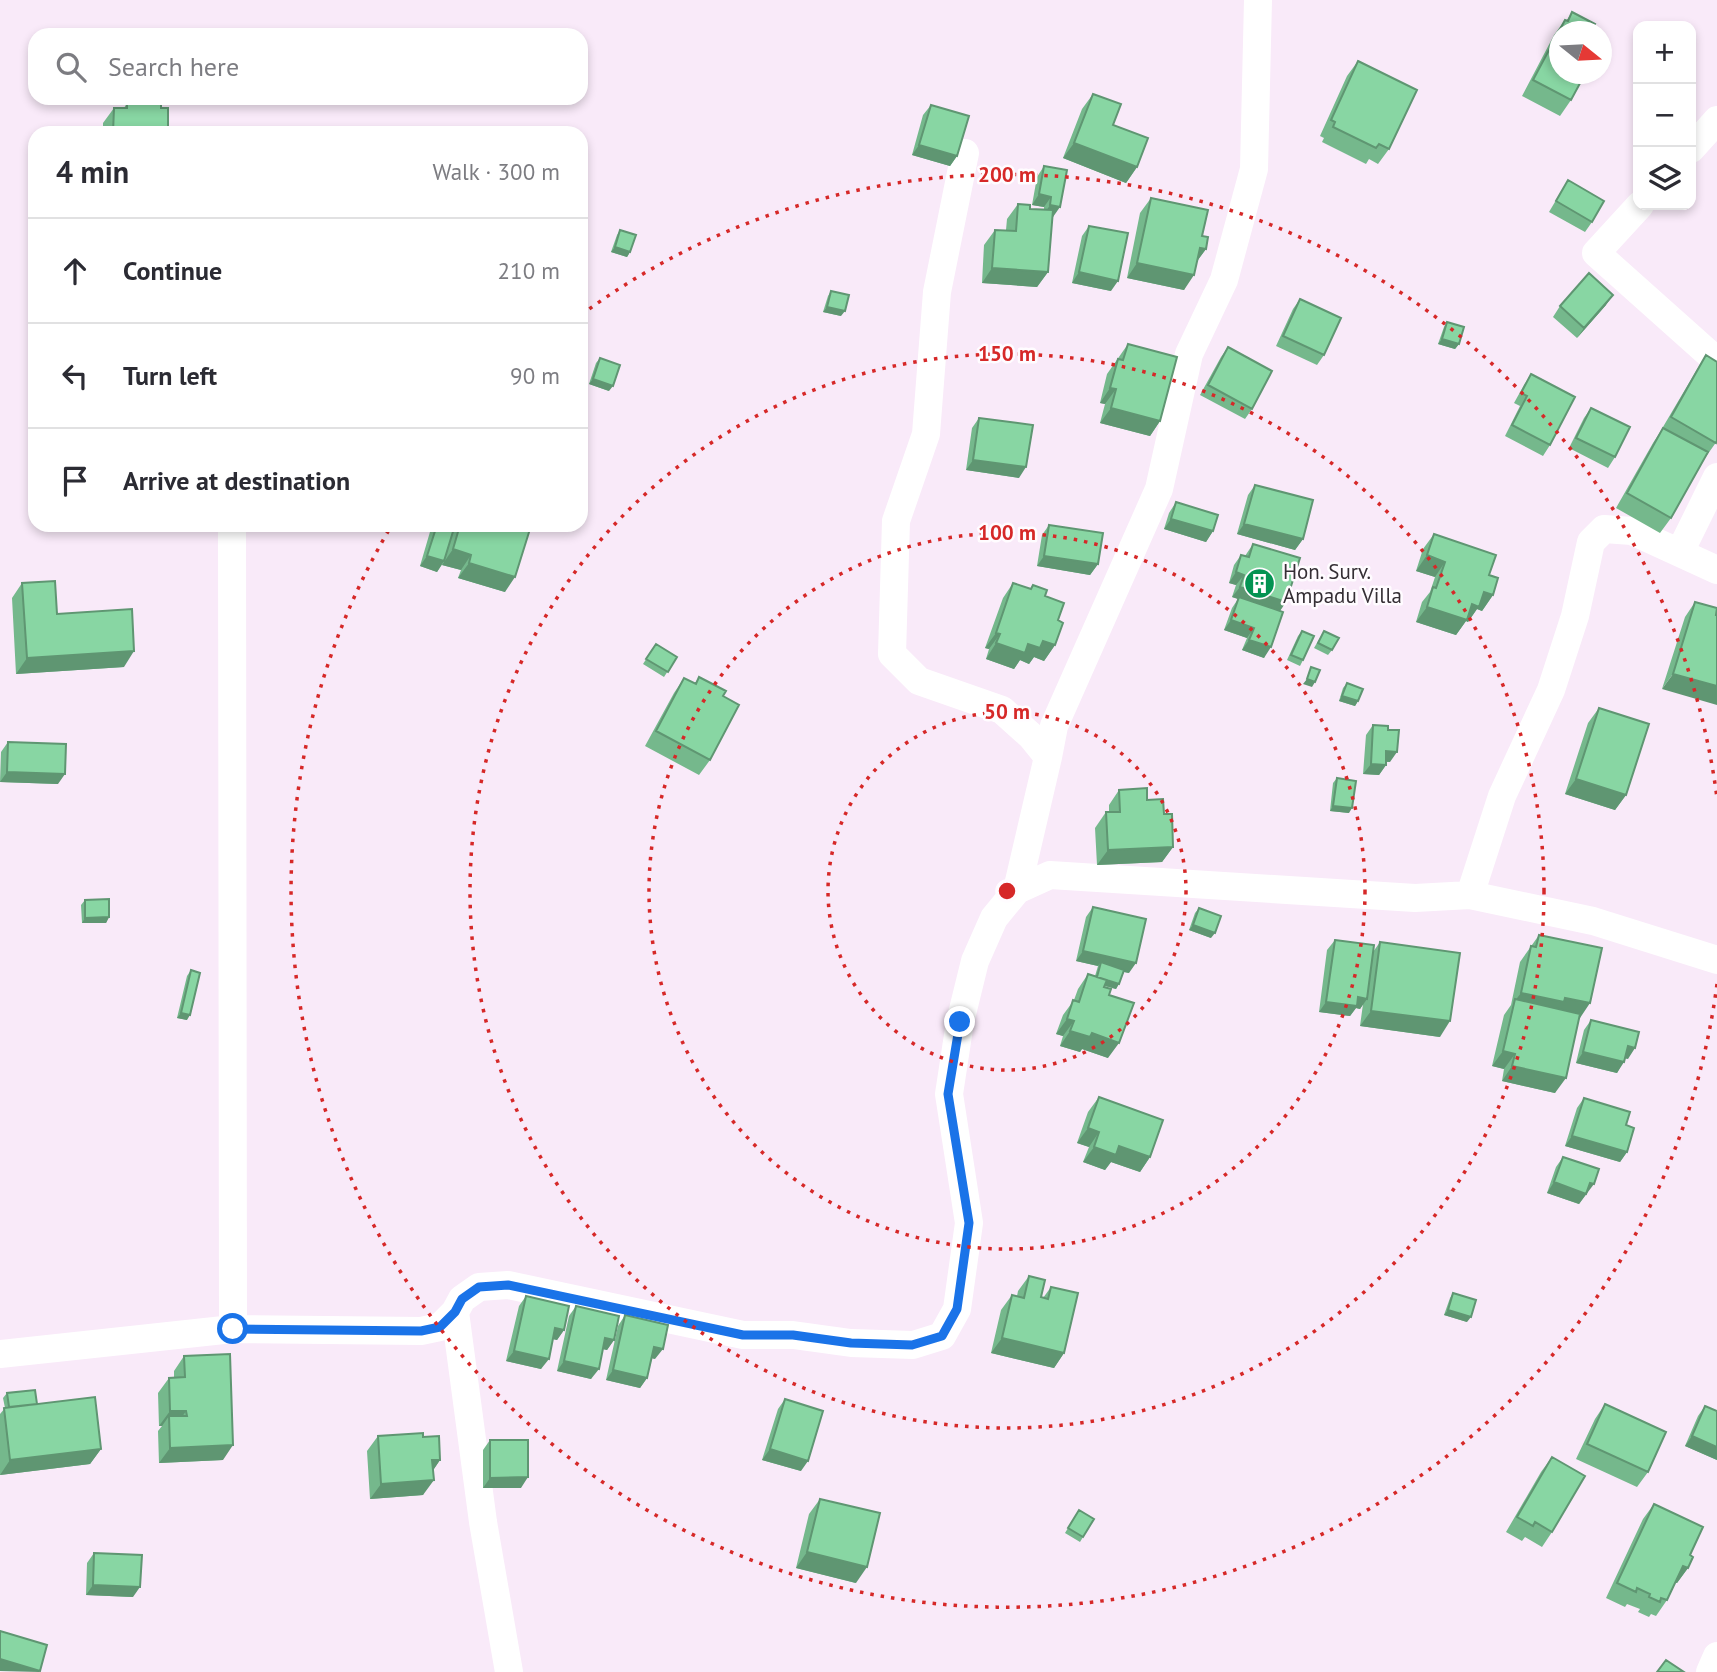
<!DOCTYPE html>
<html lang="en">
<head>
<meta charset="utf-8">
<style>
  :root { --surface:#fff; --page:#f7f7f7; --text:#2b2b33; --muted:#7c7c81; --line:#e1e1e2 }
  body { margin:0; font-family:"PT Sans",sans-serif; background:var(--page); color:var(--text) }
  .controls { position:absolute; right:21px; top:21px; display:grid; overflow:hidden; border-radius:14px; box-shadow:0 4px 10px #0003 }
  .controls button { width:63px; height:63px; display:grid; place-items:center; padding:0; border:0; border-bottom:2px solid var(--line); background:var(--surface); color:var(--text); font:35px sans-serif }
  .compass { position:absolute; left:1549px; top:21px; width:63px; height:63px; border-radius:50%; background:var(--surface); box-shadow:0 4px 10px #0003; rotate:108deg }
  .stop { position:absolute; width:21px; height:21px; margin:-16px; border:5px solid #1a73e8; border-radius:50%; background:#fff }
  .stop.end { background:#1a73e8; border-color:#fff; box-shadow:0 2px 7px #0008 }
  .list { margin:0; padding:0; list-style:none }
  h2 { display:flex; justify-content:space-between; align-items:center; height:91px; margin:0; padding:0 28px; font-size:30px }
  h2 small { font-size:23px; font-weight:400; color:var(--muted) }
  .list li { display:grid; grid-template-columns:46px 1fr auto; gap:21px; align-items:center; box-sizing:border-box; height:105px; padding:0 28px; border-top:2px solid var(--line) }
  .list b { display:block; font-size:26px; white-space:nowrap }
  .list em { font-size:23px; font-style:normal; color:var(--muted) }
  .icon { flex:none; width:38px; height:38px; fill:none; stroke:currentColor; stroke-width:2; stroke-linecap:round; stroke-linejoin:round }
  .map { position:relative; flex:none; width:1717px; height:1672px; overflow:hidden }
  .search { position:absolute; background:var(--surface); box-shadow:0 4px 10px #0003; left:28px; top:28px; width:560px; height:77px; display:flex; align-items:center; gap:18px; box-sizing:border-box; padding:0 24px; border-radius:21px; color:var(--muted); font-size:26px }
  .panel { position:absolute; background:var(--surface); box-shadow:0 4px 10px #0003; left:28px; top:126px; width:560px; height:406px; border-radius:21px }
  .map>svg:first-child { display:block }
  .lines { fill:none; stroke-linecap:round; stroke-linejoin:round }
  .street { stroke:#fff; stroke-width:28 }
  .wall { fill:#75b88c }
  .shaded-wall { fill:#5f9672 }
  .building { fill:#88d6a3; stroke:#5f9672; stroke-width:2 }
  .route { stroke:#1a73e8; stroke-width:9 }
  .ring { fill:none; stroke:#d62828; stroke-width:3.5; stroke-dasharray:3.5 7 }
  .labels { text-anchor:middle; stroke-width:5; stroke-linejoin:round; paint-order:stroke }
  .poi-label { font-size:21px; fill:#352f35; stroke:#fffcff; text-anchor:start }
  .centre { fill:#d62828; stroke:#fffcff; stroke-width:3.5 }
  .ring-label { font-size:21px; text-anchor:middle; font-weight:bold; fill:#d62828; stroke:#fffcff; stroke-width:5; stroke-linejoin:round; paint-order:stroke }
</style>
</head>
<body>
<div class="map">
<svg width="1717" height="1672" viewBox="0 0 1717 1672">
  <rect width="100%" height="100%" fill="#f9eaf9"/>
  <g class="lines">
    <path class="street" d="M1691,149l26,-29
      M965,153l-28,139 -11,142 -30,87 -4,133 27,27 83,29 29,26 17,21 -31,133
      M1640,205l-44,48 121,108
      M232,525l1,804
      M1680,552l37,-75
      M1048,757l6,-31 105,-237 30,-135 35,-74 30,-111 4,-169
      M1470,895l32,-99 49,-106 24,-74 16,-74 13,-13 28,2 85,39
      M455,1312l28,210 26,150
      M0,1354l233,-25 188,2 19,-4 15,-15 7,-13 17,-12 29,-2 235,50h50l58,8 62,2 29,-9 15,-27 12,-86 -20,-129 11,-72 15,-61 19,-43 23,-28 33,-15 365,23 55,-3 123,26 124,39
      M1710,1672l7,-16"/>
  </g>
  <path class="wall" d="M1572,12l19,20 -20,68 -11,16 -38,-20 32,-61 11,-15h2z
    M1358,61l31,88 -11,15 -9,-5 -3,5 -44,-22 2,-4 -4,-2 27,-60z
    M1093,94l20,31 24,42 -11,16 -63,-25 19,-49z
    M127,103l34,5 7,25h-65v-10l11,-15h10z
    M931,105l26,51 -7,10 -38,-11 11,-40z
    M1044,166l23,4 -14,47h-1l-4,55 -11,15 -55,-4 2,-38 11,-15h11l1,-11 11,-15 12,5 14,1v-3l-12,-2 5,-28z
    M1568,180l24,42 -7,10 -36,-20z
    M1151,198l51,38 4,13 -9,12 -13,29 -57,-12 13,-65z
    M1089,226l22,65 -39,-8 10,-47z
    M620,230l10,22 -3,5 -16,-5 6,-17z
    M831,291l10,25 -18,-4 5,-16z
    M1300,299l24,56 -7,10 -41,-19 17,-37z
    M1606,305l-29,33 -24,-21 7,-11z
    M1447,322l12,22 -4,5 -17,-5 6,-17z
    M1128,344l32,77 -10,15 -50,-13 5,-19 -5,-1 7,-29z
    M1228,347l24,62 -7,10 -45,-24 21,-38z
    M1706,355l11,86 -12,17 -34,60 -11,15 -44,-25 37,-65 7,-11 36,-61z
    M600,358l9,33 -20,-7 7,-21z
    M1531,374l19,71 -7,11 -38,-20 15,-30 -6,-3 10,-18z
    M1591,408l24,49 -7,11 -39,-20 15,-30z
    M979,418l40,60 -53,-8 6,-42z
    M1255,485l48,54 -8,11 -58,-16 11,-39z
    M1176,502l37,29 -7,11 -42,-13 5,-16z
    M432,525h23l-1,2 2,-2h61l-12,67 -47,-14 3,-8 -19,-5 1,-2 -6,9 -17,-6z
    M1049,525l49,39 -8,11 -53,-9 5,-31z
    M1434,534l55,41 4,20 -11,16 -5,-2 -9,13 -2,-1 -10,14 -40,-13 6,-20 8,-10 5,-15 -19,-6 7,-22z
    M1253,544l33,58 -6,9 -16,47 -22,-8 5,-12 -23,-8 8,-22 6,-9 -6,-2 4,-12 -7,-2 5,-18 7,-10 4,1z
    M22,583l35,31 67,53 -108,7 -4,-76z
    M1013,583l17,6 3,-4 12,11 13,24 -3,25 -11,16 -10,-4 -5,7 -9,-4 -6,9 -28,-10 3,-10 -4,-1 18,-50z
    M1695,602l21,13 -54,74 23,-72z
    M1302,631l1,29 -3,6 -13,-6 11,-24z
    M1324,631l8,19 -4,5 -14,-7z
    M656,644l21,13 -13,20 -21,-13z
    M699,677l11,83 -11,15 -54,-29 29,-53 10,-15 11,5z
    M1347,683l11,18 -3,5 -16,-5 4,-13z
    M1599,708l27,87 -11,15 -50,-16 23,-71z
    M1373,725l17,37h-4v3l-7,10 -16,-1 3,-39z
    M8,742l50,42 -58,-2 1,-30z
    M1337,778l12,35 -19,-2 3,-28z
    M1119,790l28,10 17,14 9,33 -11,15 -65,3 -2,-37 11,-16h3v-7z
    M85,900l24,17 -3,6h-24l-1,-18z
    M1093,907l36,66 -5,-1 -8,17 -12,-3 5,9 -1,63 -26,-9 -2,3 -20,-6 3,-10 -7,-2 7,-19 11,-15 4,-11 10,-15 7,2 3,-10 -22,-5 10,-44z
    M1199,908l12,30 -22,-8 6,-17z
    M1539,935l40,83 -24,75 -53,-12 2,-12 -12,-3 12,-51 7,-10 9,-43z
    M1335,940l38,12 7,-10 60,95 -80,-11 3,-22 -3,5 -4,-1 -6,8 -31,-4 8,-62z
    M191,970l-4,50 -10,-2 10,-42z
    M1591,1020l37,39 -3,-1 -8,15 -41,-10 8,-33z
    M1099,1097l51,60 -10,15 -29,-10 -6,8 -22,-8 6,-15 -12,-4 11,-31z
    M1584,1098l42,27 1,27 -7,10 -55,-16 12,-38z
    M1563,1157l24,38 -1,-1 -7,10 -32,-11 9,-26z
    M1029,1276l12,21 2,1 8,-11 13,66 -10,15 -63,-15 10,-43 11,-15 5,1 1,-5z
    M1453,1293l14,29 -23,-7 6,-17z
    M526,1296l38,34 -7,10 -4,-1 -12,30 -35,-8 13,-55z
    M576,1306l38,34 -7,10 -4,-1 -12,30 -34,-8 12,-55z
    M625,1315l30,44 -3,-1 -5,20 -7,10 -34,-8 12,-54z
    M184,1356l39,104 -64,3 -1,-32 4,-5h-3l-1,-33 11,-15 5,-1v-6z
    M7,1393l30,11 64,45 -11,15 -90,11v-61l5,-6 -2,-10z
    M785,1399l16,72 -39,-11 16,-51z
    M1605,1404l43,68 -11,15 -61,-28 19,-40z
    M1705,1406l12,5v49l-32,-14 13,-30z
    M378,1436l45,1 17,23 -7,10 -10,25 -53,4 -3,-48z
    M490,1440l31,48h-38v-38z
    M1552,1457v75l-10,15 -17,-10 -3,4 -16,-9 35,-60z
    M820,1499l36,84 -60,-15 13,-54z
    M1654,1504l36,51 -2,13 -11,15h-2l-8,17 -11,16 -5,-2 -2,3 -11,-5 2,-3 -13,-5 -2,3 -19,-9 37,-79z
    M1079,1510l15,9 -14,23 -15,-9z
    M94,1553l39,44 -47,-2 1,-32z"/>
  <path class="shaded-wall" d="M1074,143l63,24 -11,16 -63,-25z
    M919,145l38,11 -7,10 -38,-11z
    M1039,194l12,3 -7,10 -12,-2z
    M1050,205l10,2 -7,10 -10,-1z
    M615,247l15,5 -3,5 -16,-5z
    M1200,248l6,1 -11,15z
    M1137,263l57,12 -10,15 -57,-12z
    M992,268l56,4 -11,15 -55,-4z
    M1079,272l39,9 -7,10 -39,-8z
    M1613,295l-7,10 -29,33 7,-10z
    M827,307l18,4 -4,5 -18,-4z
    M1442,339l17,5 -4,5 -17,-5z
    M593,379l20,7 -4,5 -20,-7z
    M1110,388l6,1 -11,15 -5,-1z
    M1111,408l49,13 -10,15 -50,-13z
    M973,460l53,7 -7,11 -53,-8z
    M1171,519l42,12 -7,11 -42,-13z
    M1244,524l59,15 -8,11 -58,-16z
    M453,549l18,6 -10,15 -19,-5z
    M1427,555l18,7 -10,15 -19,-6z
    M427,556l17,5 -7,11 -17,-6z
    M1044,556l54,8 -8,11 -53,-9z
    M469,563l46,14 -10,15 -47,-14z
    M1236,572l8,3 -8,10 -7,-2z
    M1240,587l46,15 -7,10 -47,-15z
    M1484,592l9,3 -11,16 -5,-2 -9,13 -2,-1 -10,14 -40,-13 11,-15 45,-3z
    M1231,620l23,8 -7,10 -23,-8z
    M996,633l4,1 -11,15 -4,-1z
    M1249,640l22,7 -7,11 -22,-8z
    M1043,641l12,4 -11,16 -10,-4 -5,7 -9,-4 -6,9 -28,-10 10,-16z
    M134,651l-10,16 -108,7 11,-16z
    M1673,674l44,12v19l-55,-16z
    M1307,679l8,3 -3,5 -9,-3z
    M1342,696l16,5 -3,5 -16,-5z
    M1386,751l11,1 -7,10 -11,-1z
    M1371,764l15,1 -7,10 -16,-1z
    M7,772l58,2 -7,10 -58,-2z
    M1576,779l50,16 -11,15 -50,-16z
    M1333,806l19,2 -3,5 -19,-2z
    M1173,847l-11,15 -65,3 11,-15z
    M109,917l-3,6h-24l3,-5z
    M1193,925l22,8 -4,5 -22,-8z
    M1083,951l53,12 -7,10 -29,-6 1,-5 -3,4 -22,-5z
    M1096,977l23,7 -3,5 -23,-7z
    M1521,993l44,5 25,5 -10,15 -66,-16z
    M1358,997l9,2 -7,10 -4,-1 -6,8 -31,-4 7,-10z
    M1371,1011l79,10 -10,16 -80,-11z
    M181,1013l9,2 -3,5 -10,-2z
    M1067,1019l7,2 -11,15 -7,-2z
    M1070,1031l22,2 27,10 -11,15 -26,-9 -2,3 -20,-6z
    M1628,1046l7,2 -7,11 -8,-2z
    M1503,1051l12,3 -11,15 -12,-3z
    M1583,1052l41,10 -7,11 -41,-10z
    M1512,1066l54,12 -11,15 -53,-12z
    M1088,1128l11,4 -10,15 -12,-4z
    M1572,1136l55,16 -7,10 -55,-16z
    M1119,1146l31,11 -10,15 -29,-10 -6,8 -22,-8 11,-15z
    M1554,1182l36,1 4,1 -15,20 -32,-11z
    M1448,1310l23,7 -4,5 -23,-7z
    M555,1328l9,2 -7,10 -9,-2z
    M605,1338l9,2 -7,10 -9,-2z
    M1002,1338l62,15 -10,15 -63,-15z
    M654,1347l9,2 -8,10 -8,-2z
    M514,1351l35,8 -8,10 -35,-8z
    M564,1361l35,8 -8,10 -34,-8z
    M613,1370l34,8 -7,10 -34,-8z
    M170,1411h16l-10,15 -7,-10 -7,10h-3z
    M1692,1436l25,11v13l-32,-14z
    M233,1445l-10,15 -64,3 11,-15z
    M101,1449l-11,15 -90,11 10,-15z
    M770,1449l38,12 -7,10 -39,-11z
    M432,1460h8l-10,15z
    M528,1477l-7,11h-38l7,-10z
    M434,1480l-11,15 -53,4 11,-15z
    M807,1552l60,15 -11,16 -60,-15z
    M1683,1566l5,2 -11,15 -5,-2z
    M93,1585l47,2 -7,10 -47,-2z
    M0,1659l40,12 -1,1 -39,-1z"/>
  <path class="building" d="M1572,12l23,12 -4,8h-32v42h26l-14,26 -38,-20 32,-60 3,1z
    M1358,61l59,29 -28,59 -10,-5 -3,4 -43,-21 2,-5 -4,-2z
    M1093,94l28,10 -8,21 35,13 -11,29 -63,-24z
    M127,103h34v5h7v25h-55l1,-25h13z
    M931,105l38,11 -12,40 -38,-11z
    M1044,166l23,4 -7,37 -10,-2 1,-8 -12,-3z
    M1568,180l36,21 -12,21 -36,-21z
    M1151,198l57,12 -6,26 6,1 -2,12 -6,-1 -6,27 -57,-12z
    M1018,204l12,1v4l23,1 -5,62 -56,-4 3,-38 21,1z
    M1089,226l39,7 -10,48 -39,-9z
    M620,230l16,5 -6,17 -15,-5z
    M1589,273l24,22 -29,33 -24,-22z
    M831,291l18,4 -4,16 -18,-4z
    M1300,299l41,19 -17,37 -41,-19z
    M1447,322l17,5 -5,17 -17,-5z
    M1128,344l49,13 -17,64 -49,-13 5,-19 -6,-1 8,-29 5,1z
    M1228,347l44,24 -20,38 -44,-24z
    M1706,355l11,7v79l-1,2 -45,-26z
    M600,358l20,7 -7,21 -20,-7z
    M1531,374l44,23 -25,48 -38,-20 15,-29 -6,-3z
    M1591,408l39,19 -15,30 -39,-19z
    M979,418l54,7 -7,42 -53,-7z
    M1663,428l45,24 -37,66 -44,-25z
    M1255,485l58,15 -10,39 -59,-15z
    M1176,502l42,13 -5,16 -42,-12z
    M437,525h18l-11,36 -17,-5z
    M460,525h57l13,4 -15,48 -46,-14 2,-8 -18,-6z
    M1049,525l54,8 -5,31 -54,-8z
    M1434,534l62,21 -7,20 9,3 -5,17 -9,-3 -5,15 -7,-3 -5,16 -40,-13 6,-20 3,1 9,-26 -18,-7z
    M1253,544l47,14 -14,44 -46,-15 4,-12 -8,-3 5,-17 8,2z
    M55,581l2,33 75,-5 2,42 -107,7 -5,-75z
    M1013,583l18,6 2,-4 14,5 -2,6 19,7 -6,17 5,3 -8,22 -12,-4 -3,7 -12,-4 -3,9 -29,-10 4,-9 -4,-1z
    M1239,597l44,15 -12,35 -22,-7 5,-12 -23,-8z
    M1695,602l22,6 -1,7h1v71l-44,-12z
    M1302,631l12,5 -11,24 -12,-5z
    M1324,631l15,7 -7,12 -14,-7z
    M656,644l21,13 -9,15 -22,-13z
    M1311,667l9,3 -5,12 -8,-3z
    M699,677l27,14 -3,5 16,9 -29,55 -54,-29 28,-53 12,6z
    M1347,683l16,6 -5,12 -16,-5z
    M1599,708l50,16 -23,71 -50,-16z
    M1373,725l15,1v4h11l-2,22 -11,-1v14l-15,-1z
    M8,742l58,2 -1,30 -58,-2z
    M1337,778l19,3 -4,27 -19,-2z
    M1147,788v12l16,-1 1,15h8l1,33 -65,3 -2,-38h14l-1,-22z
    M109,899v18l-24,1v-18z
    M1093,907l53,12 -10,44 -53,-12z
    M1199,908l22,8 -6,17 -22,-8z
    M1539,935l63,13 -12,55 -25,-5 -1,4 -43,-9 10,-47 5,1z
    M1335,940l39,5 -7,54 -9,-2 -1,9 -31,-4z
    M1380,942l80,11 -10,68 -79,-10z
    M1101,962l23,8 -5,14 -22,-7z
    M191,970l9,3 -10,42 -9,-2z
    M1088,974l19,6 -3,7 7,2 -2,6 25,8 -15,40 -27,-10 -2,4 -20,-6 4,-10 -7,-2 6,-19 6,2z
    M1515,999l65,15 -14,64 -54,-12 3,-12 -12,-3z
    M1591,1020l48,12 -4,16 -7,-2 -4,16 -41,-10z
    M1099,1097l64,23 -13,37 -31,-11 -3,9 -22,-8 5,-15 -11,-4z
    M1584,1098l46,14 -4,13 8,3 -7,24 -55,-16z
    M1563,1157l36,12 -5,15 -4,-1 -4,11 -32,-12z
    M1029,1276l16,4 -4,17 7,2 3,-12 27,6 -14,60 -62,-15 10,-43 12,3z
    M1453,1293l23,7 -5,17 -23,-7z
    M526,1296l43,10 -5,24 -9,-2 -6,31 -35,-8z
    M576,1306l43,10 -5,24 -9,-2 -6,31 -35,-8z
    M625,1315l43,10 -5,24 -9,-2 -7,31 -34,-8z
    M230,1354l3,91 -63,3 -1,-32h18l-1,-5h-16l-1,-33 16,-1 -1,-21z
    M35,1390l2,14 -28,3 -2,-14z
    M95,1397l6,52 -91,11 -6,-52z
    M785,1399l38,12 -15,50 -38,-12z
    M1605,1404l61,28 -18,40 -61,-28z
    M1705,1406l12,5v36l-25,-11z
    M423,1433v4l16,-1 1,24h-8l2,20 -53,4 -3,-48z
    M490,1440h38v37l-38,1z
    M1552,1457l33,19 -33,56 -17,-10 -2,4 -16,-9z
    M820,1499l60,14 -13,54 -60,-15z
    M1654,1504l49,23 -13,28 3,2 -5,11 -5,-2 -16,34 -6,-2 -1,4 -11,-5 1,-3 -13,-6 -1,4 -19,-9z
    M1079,1510l15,9 -11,18 -15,-9z
    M94,1553l48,2 -2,32 -47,-2z
    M0,1631l47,14 -7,26 -40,-12z
    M1666,1660l18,12h-27z"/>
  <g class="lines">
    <path class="route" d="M233,1329l188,2 19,-4 15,-15 7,-13 17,-12 29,-2 235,50h50l58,8 61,2 30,-9 15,-27 12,-86 -21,-129 12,-72"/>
  </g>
  <g class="ring">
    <circle cx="1007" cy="891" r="179"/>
    <circle cx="1007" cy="891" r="358"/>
    <circle cx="1007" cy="891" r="537"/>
    <path d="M1717 984A716 716 0 1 1 390 528M581 315A716 716 0 0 1 1717 798"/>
  </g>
  <defs>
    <symbol id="building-disc" viewBox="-11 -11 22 22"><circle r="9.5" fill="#039352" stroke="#fffcff"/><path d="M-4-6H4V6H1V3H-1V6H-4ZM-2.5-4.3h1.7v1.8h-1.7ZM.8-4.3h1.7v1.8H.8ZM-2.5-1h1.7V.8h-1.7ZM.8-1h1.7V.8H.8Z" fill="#fff"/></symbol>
  </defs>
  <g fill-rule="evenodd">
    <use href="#building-disc" x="1242" y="566" width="35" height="35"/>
  </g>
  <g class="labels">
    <g class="poi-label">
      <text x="1283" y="579">Hon. Surv.<tspan x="1283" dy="24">Ampadu Villa</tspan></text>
    </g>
  </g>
  <circle cx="1007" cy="891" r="10" class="centre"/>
  <g class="ring-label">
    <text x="1007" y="182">200 m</text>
    <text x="1007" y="361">150 m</text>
    <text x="1007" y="540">100 m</text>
    <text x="1007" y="719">50 m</text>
  </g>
</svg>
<div class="controls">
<button>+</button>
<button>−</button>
<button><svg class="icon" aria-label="layers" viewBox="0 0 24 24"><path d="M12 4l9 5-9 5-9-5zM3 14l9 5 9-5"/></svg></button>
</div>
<svg class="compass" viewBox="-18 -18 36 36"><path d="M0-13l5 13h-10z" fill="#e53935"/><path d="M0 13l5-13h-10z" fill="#7c7c81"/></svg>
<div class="stop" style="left:233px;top:1329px"></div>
<div class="stop end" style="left:960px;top:1022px"></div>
<div class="search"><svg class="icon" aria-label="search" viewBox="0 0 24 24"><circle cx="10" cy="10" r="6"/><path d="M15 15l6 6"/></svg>Search here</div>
<section class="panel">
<h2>4 min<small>Walk · 300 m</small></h2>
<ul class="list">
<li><svg class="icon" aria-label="ahead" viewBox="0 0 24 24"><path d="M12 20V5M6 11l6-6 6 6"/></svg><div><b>Continue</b></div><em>210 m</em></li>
<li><svg class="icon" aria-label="left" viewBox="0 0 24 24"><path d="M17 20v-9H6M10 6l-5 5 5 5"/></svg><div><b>Turn left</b></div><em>90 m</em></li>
<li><svg class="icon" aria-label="arrive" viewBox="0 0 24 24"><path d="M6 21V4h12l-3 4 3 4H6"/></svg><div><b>Arrive at destination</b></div></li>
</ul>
</section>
</div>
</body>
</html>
